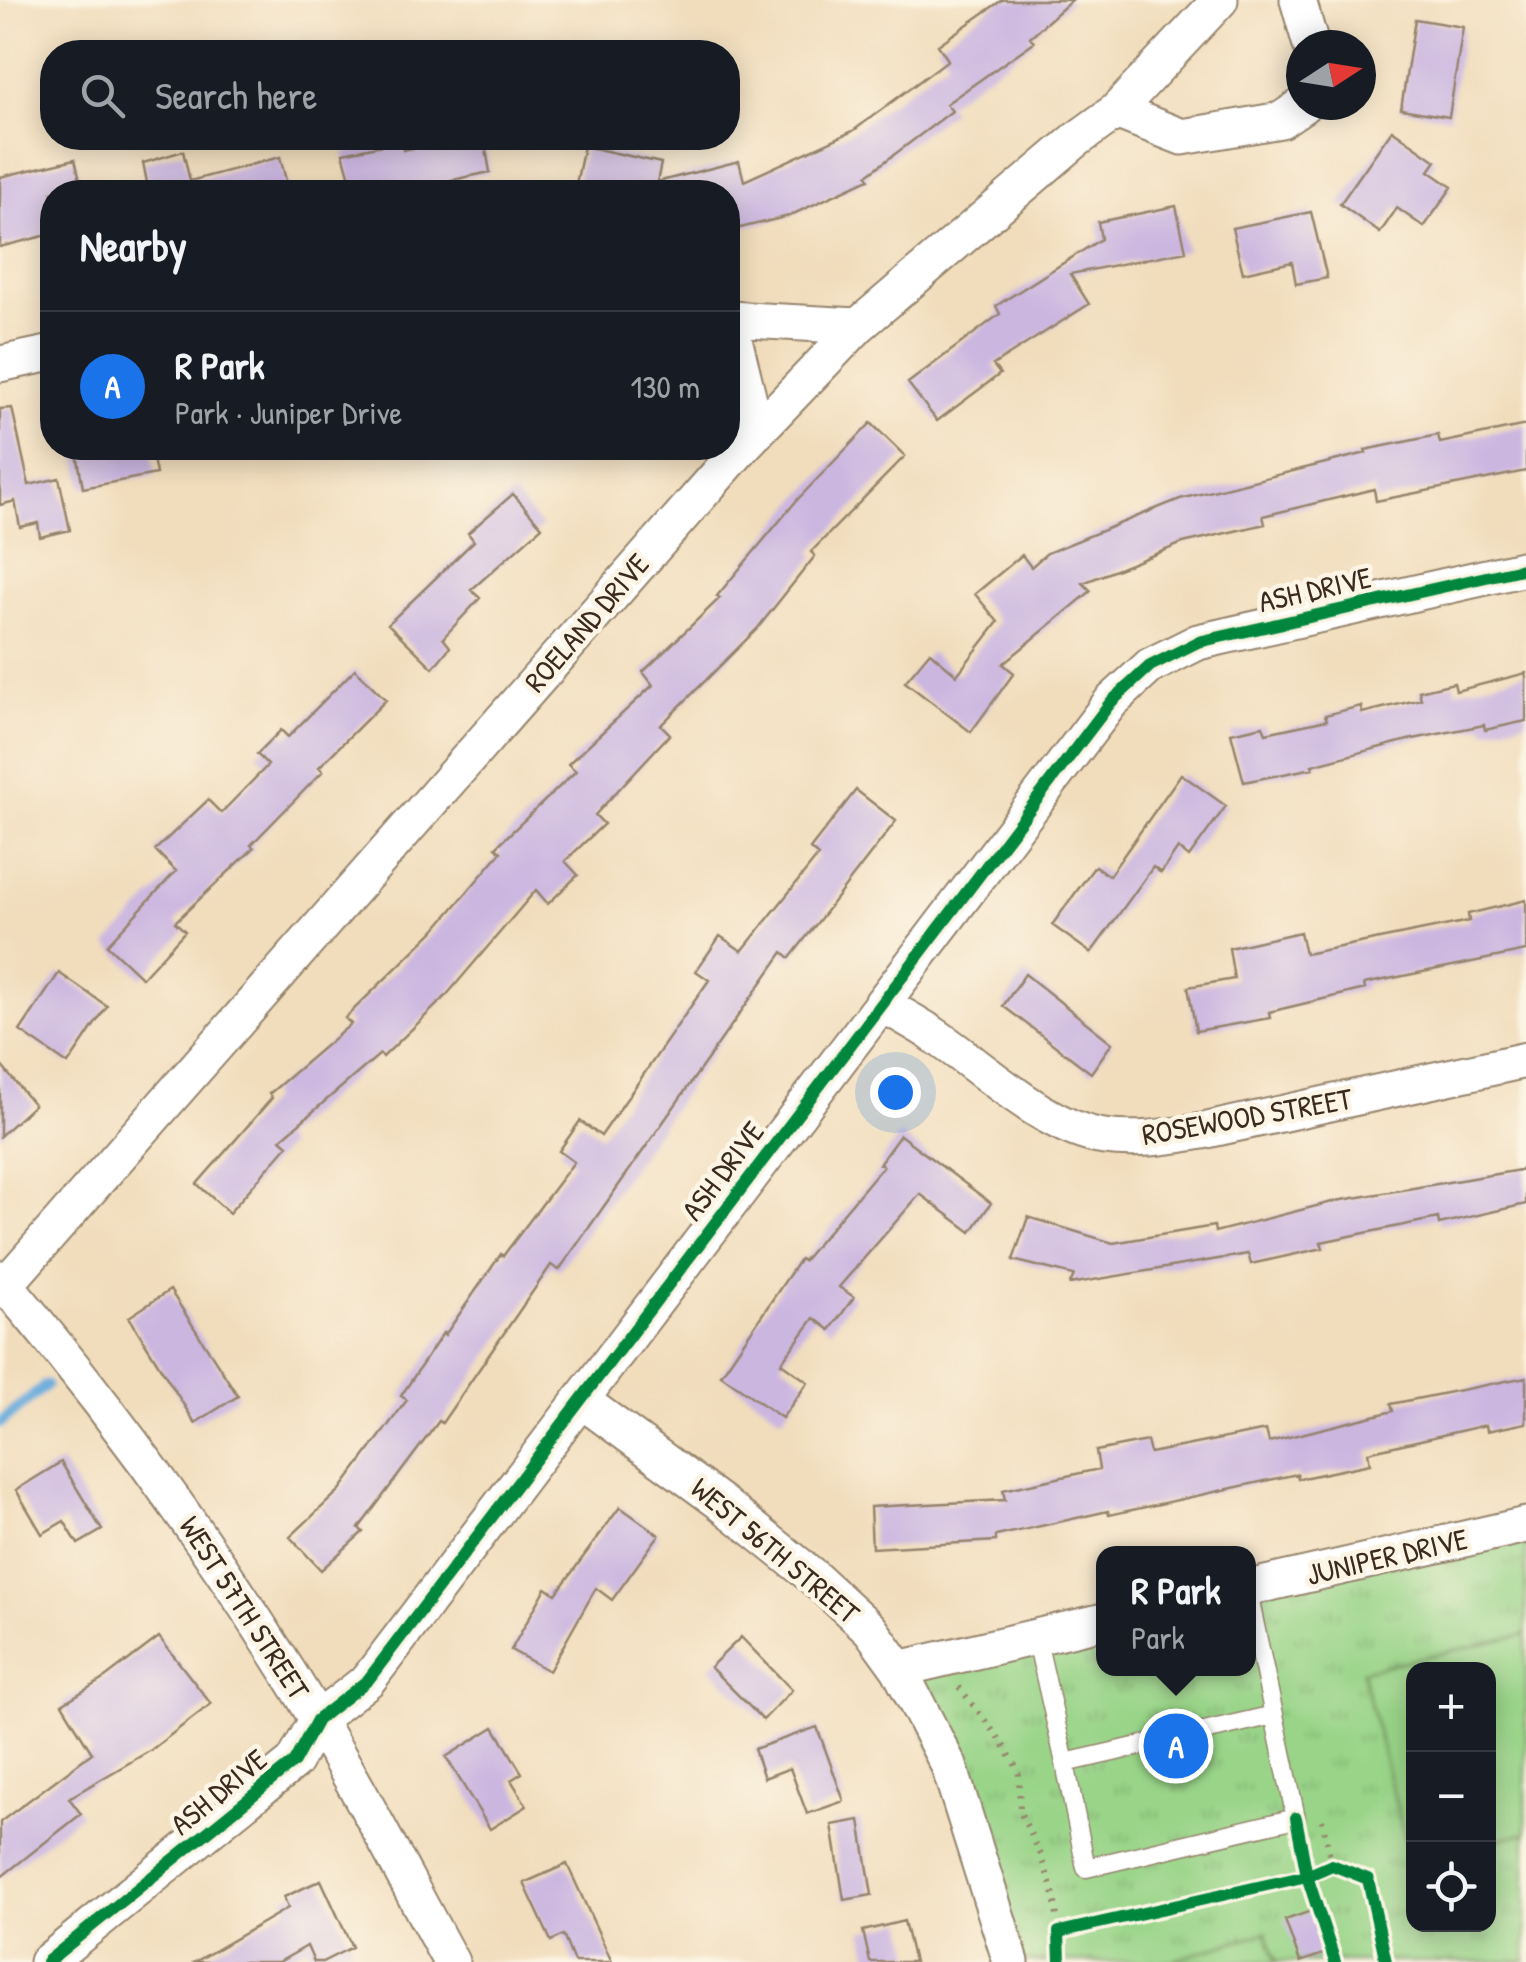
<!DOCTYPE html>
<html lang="en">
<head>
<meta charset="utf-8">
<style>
  :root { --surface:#171b24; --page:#242831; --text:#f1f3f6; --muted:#9ea1a6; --line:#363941; --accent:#1a73e8 }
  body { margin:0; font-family:"Patrick Hand",sans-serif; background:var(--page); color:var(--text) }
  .controls { position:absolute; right:30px; bottom:30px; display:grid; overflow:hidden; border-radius:20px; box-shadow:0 5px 25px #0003 }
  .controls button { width:90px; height:90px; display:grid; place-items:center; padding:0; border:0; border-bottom:2px solid var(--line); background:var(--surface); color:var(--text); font:50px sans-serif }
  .compass { position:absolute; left:1286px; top:30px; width:90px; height:90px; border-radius:50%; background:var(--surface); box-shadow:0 5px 25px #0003; rotate:78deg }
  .you { position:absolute; left:895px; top:1092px; width:35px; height:35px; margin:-25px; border:8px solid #fff; border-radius:50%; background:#1a73e8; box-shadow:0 0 0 15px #1a73e833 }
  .badge { display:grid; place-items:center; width:65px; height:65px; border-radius:50%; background:var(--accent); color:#fff; font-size:32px; font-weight:700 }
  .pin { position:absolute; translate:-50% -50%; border:5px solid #fff; box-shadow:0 2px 10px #0006 }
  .popup { position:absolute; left:1096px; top:1546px; width:160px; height:130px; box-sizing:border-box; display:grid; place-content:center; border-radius:20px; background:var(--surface); filter:drop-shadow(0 2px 8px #0005); font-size:32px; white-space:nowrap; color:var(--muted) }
  .popup b { font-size:38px; color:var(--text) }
  .popup::after { content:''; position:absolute; left:50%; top:100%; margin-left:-20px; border:20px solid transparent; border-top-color:var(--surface) }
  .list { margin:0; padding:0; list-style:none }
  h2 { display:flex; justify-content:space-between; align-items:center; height:130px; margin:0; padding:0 40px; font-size:42px }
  h2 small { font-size:32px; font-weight:400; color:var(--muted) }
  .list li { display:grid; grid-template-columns:65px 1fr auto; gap:30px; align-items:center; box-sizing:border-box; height:150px; padding:0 40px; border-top:2px solid var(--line) }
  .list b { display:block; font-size:38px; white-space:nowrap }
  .list p { margin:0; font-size:32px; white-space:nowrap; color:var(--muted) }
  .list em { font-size:32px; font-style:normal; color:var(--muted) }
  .icon { flex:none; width:55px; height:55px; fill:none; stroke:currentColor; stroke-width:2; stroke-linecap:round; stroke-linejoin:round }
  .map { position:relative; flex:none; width:1526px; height:1962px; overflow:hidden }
  .search { position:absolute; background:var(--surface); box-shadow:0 5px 25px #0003; left:40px; top:40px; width:700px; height:110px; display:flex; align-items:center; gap:25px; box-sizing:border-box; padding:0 35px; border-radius:40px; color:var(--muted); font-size:38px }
  .panel { position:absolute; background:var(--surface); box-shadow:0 5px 25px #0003; left:40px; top:180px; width:700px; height:280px; border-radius:40px }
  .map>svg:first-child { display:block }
  .park { fill:url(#park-tufts); stroke:#6a7f53; stroke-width:2.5; fill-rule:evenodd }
  .pitch { fill:#99d488; stroke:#6a7f53; stroke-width:2.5 }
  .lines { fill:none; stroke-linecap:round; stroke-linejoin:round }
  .stream { stroke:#67aadc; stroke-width:11 }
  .building { fill:#cbb6e0 }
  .service-casing { stroke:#96846d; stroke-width:21 }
  .minor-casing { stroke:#96846d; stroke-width:39 }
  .path { stroke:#96846d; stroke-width:6; stroke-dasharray:2.5 8; stroke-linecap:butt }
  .service { stroke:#fff; stroke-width:18 }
  .minor { stroke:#fff; stroke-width:35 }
  .cycleway-casing { stroke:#fcf5e5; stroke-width:19 }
  .cycleway { stroke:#00873e; stroke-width:12 }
  .labels { text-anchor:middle; stroke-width:9; stroke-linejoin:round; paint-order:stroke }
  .street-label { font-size:30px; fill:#3b2a1e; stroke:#fcf5e5 }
</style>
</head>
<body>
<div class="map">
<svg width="1526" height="1962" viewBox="0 0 1526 1962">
  <defs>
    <pattern id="park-tufts" width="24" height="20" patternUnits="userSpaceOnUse" patternTransform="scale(2.5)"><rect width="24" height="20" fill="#99d488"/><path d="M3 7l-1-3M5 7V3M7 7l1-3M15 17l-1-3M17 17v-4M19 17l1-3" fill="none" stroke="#85b675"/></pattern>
  </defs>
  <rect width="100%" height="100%" fill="#fcf5e5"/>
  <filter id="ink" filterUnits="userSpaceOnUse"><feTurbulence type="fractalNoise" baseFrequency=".01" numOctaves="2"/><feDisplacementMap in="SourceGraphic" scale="20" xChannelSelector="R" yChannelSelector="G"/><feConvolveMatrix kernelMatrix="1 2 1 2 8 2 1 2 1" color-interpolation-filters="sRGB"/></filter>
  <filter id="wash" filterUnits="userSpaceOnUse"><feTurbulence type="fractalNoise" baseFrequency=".0048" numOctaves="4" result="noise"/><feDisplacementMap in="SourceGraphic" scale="40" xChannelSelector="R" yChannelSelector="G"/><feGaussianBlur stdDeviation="2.25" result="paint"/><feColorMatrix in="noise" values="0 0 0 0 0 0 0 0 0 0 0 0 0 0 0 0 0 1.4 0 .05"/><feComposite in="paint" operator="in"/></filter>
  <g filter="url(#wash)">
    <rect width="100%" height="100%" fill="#f1ddbc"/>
    <path class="park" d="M1526,1525v437h-508l-119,-293 204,-48 1,47h144l1,-80zM1414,1670h74v254h-74z"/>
    <path class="pitch" d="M1526,1634v199l-37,8 -1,-171h-74v188h-4l-48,-187z
      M1266,1932l10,30h-108z"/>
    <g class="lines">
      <path class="stream" d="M0,1423l46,-38"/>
    </g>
    <g id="blocks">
      <path class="building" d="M1002,0h70l-42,37 4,5 -88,62 6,7 -85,64 2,4 -80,37 -61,15v-39h-71l-1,-7 -2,7h-62l-17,-3 9,-43 77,17 -4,19 82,-21 5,20 109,-50 95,-71 -10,-15z
        M1415,19l48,8 -14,90 -48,-8z
        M1392,130l44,31 -7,10 23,16 -28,40 -27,-19 -17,25 -40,-29z
        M464,138h20l6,34 -93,20h-43l-11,-39 59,-12 1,9z
        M183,151l7,30 90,-24 9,35h-140l-6,-29z
        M75,159l8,33h-31v42l-52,13v-70z
        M1176,206l10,45 -116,23 19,30 -96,61 7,9 -63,47 -29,-38 92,-69 -4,-8 105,-67 -3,-17z
        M1311,212l16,66 -31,6 -4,-22 -49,11 -11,-45z
        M12,408l17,77 30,-7 11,52 -30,7 -2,-14 -18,4 -5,-26 -15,4v-96z
        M871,423l34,33 -94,96 4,4 -58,73 -96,96 9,9 -75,81 9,9 -39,37 13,14 -30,29 -12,-14 -91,107 -62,60 -3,-3 -99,85 7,6 -59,68 -32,-29 75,-86 -3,-4 82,-70 -6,-6 88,-86 68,-80 -5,-5 80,-76 -8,-7 85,-79 -10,-13 77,-74 -3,-2 80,-96z
        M1526,425v46l-150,30 -2,-12 -111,27 2,8 -82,19 -100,40 8,8 -88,73 11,9 -43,59 -66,-50 25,-30 27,23 41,-53 -23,-28 47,-39 9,12 16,-14 133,-54 186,-46 -1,-3 73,-15 2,8z
        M76,448h75l5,26 -73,14z
        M513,494l29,33 -71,63 9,8 -37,40 7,9 -17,21 -45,-44 86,-83 -6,-8z
        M355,669l31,31 -67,67 4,4 -72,74 3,3 -79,74 10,9 -43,47 -35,-33 69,-74 -21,-21 53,-50 13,13 47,-48 -11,-11 24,-24 7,7z
        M1526,673v48l-41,9 -1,-5 -76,15 -96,25 1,3 -69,14 -13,-49 32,-7 3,7 61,-13 -2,-5 36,-9 1,7 59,-14 -2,-8 35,-8 2,8z
        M1181,774l45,32 -37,51 -11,-9 -17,25 -8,-6 -62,86 -39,-28 43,-59 14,10z
        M856,790l40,31 -106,137 -7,-6 -224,318 -8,-5 -109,158 -3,-2 -80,107 4,4 -42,38 -31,-33 50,-47 67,-90 -6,-4 42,-63 2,2 56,-81 2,2 71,-94 -15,-11 21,-30 21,15 108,-156 -13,-9 24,-35 22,15 76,-95 -8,-7z
        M1526,900v51l-162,33 1,5 -96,23 1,6 -74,13 -8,-44 46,-8 -5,-31 71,-16 5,22 164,-33 -1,-7z
        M59,973l48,33 -39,58 -48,-33z
        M1025,974l87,69 -21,30 -88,-67z
        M0,1064l34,41 -34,31z
        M900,1135l91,68 -20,29 -51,-38 -81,93 15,10 -24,33 -16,-12 -33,45 27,19 -26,36 -61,-43 79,-116 3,2 80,-95 -4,-2z
        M1526,1169v35l-87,20 -1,-6 -117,24 2,6 -72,16 -3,-10 -178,30 4,-9 -61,-15 15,-43 85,26 101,-17 1,6 121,-31z
        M170,1290l68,106 -43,27 -66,-106z
        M1526,1377v46l-39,8 -1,-6 -118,27 2,12 -72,15 -1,-5 -188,41 -1,-4 -112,25v5l-124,7 -2,-41 135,-7 -2,-10 96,-21 -3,-18 51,-10 3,12 116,-23 3,12 124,-31 -2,-7z
        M61,1462l41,68 -24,14 -14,-23 -22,13 -26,-44z
        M620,1507l39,28 -47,65 -16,-12 -47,83 -38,-21 35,-62 10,6z
        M159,1637l52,67 -60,46 -82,48 12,16 -81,64v-56l92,-69 -30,-49 43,-26z
        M741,1637l51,53 -29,30 -53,-53z
        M494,1727l28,46 -11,7 16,26 -37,23 -44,-72z
        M817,1727l27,74 -37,13 -17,-46 -26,10 -10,-29z
        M860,1820l12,75 -28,5 -12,-75z
        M567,1864l45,98h-38l-11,-27 -12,6 -27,-58z
        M321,1880l31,67 -30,15h-8l-7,-16 -28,16h-84l93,-54 -4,-11z
        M1314,1910l15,42 -29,10 -15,-42z
        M904,1921l10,41h-44l-7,-31z"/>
    </g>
  </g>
  <g filter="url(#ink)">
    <use href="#blocks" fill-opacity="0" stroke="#96846d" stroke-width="2.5"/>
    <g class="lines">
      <defs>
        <path id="service" d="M1036,1636l29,127 209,-48 -26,-122
          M1065,1763l21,105 210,-50 -22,-103"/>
        <path id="minor" d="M1298,0l13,45
          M1116,111l66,26 99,-17 22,-15
          M728,319l130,7
          M729,319l28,113
          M0,364l52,-11
          M882,1004c17,10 36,20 52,31 48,32 112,94 170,102 34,5 66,-1 99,-6l323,-71
          M0,1278c105,124 201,255 287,392 60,95 111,195 164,292
          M0,1291l744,-846 114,-119 218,-186 40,-29 104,-111
          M581,1400l139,102 91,73 59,54 29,40 50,97 62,196
          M1248,1588l278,-63
          M899,1669l205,-48
          M47,1962l247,-200 23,-42 51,-40 743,-978 39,-36 48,-24 328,-74"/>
      </defs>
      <use href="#service" class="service-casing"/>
      <use href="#minor" class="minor-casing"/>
      <path class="path" d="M959,1687l45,58 11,20 4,10 1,37 21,43 13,40 5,37
        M1322,1820l10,45"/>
      <use href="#service" class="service"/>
      <use href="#minor" class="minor"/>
      <defs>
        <path id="cycleway" d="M1296,1818l11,58 28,86
          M47,1962l247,-200 23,-42 51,-40 743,-978 39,-36 48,-24 328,-74
          M1060,1962l-1,-30 248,-56 25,-11 36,14 18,83"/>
      </defs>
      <use href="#cycleway" class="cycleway-casing"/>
      <use href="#cycleway" class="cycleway"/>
    </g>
  </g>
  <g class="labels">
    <g class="street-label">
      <text transform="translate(1315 590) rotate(-13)" y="10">ASH DRIVE</text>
      <text transform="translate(587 623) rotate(-49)" y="10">ROELAND DRIVE</text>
      <text transform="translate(1247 1117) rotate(-10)" y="10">ROSEWOOD STREET</text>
      <text transform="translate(723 1171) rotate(-53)" y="10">ASH DRIVE</text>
      <text transform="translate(775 1551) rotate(40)" y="10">WEST 56TH STREET</text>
      <text transform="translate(1387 1557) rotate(-13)" y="10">JUNIPER DRIVE</text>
      <text transform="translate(244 1608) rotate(57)" y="10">WEST 57TH STREET</text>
      <text transform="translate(219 1792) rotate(-40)" y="10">ASH DRIVE</text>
    </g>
  </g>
</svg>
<div class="controls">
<button>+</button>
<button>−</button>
<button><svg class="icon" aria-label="locate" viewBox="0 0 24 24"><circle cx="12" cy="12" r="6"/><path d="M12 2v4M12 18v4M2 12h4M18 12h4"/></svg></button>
</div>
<svg class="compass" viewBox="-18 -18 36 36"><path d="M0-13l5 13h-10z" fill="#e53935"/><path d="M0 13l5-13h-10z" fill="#9ea1a6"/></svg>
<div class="you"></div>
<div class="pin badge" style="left:1176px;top:1746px">A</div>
<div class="popup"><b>R Park</b>Park</div>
<div class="search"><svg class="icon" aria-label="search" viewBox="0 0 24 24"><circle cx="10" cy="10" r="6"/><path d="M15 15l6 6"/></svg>Search here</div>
<section class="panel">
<h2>Nearby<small></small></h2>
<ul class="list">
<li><span class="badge">A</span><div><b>R Park</b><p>Park · Juniper Drive</p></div><em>130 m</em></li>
</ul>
</section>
</div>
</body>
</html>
